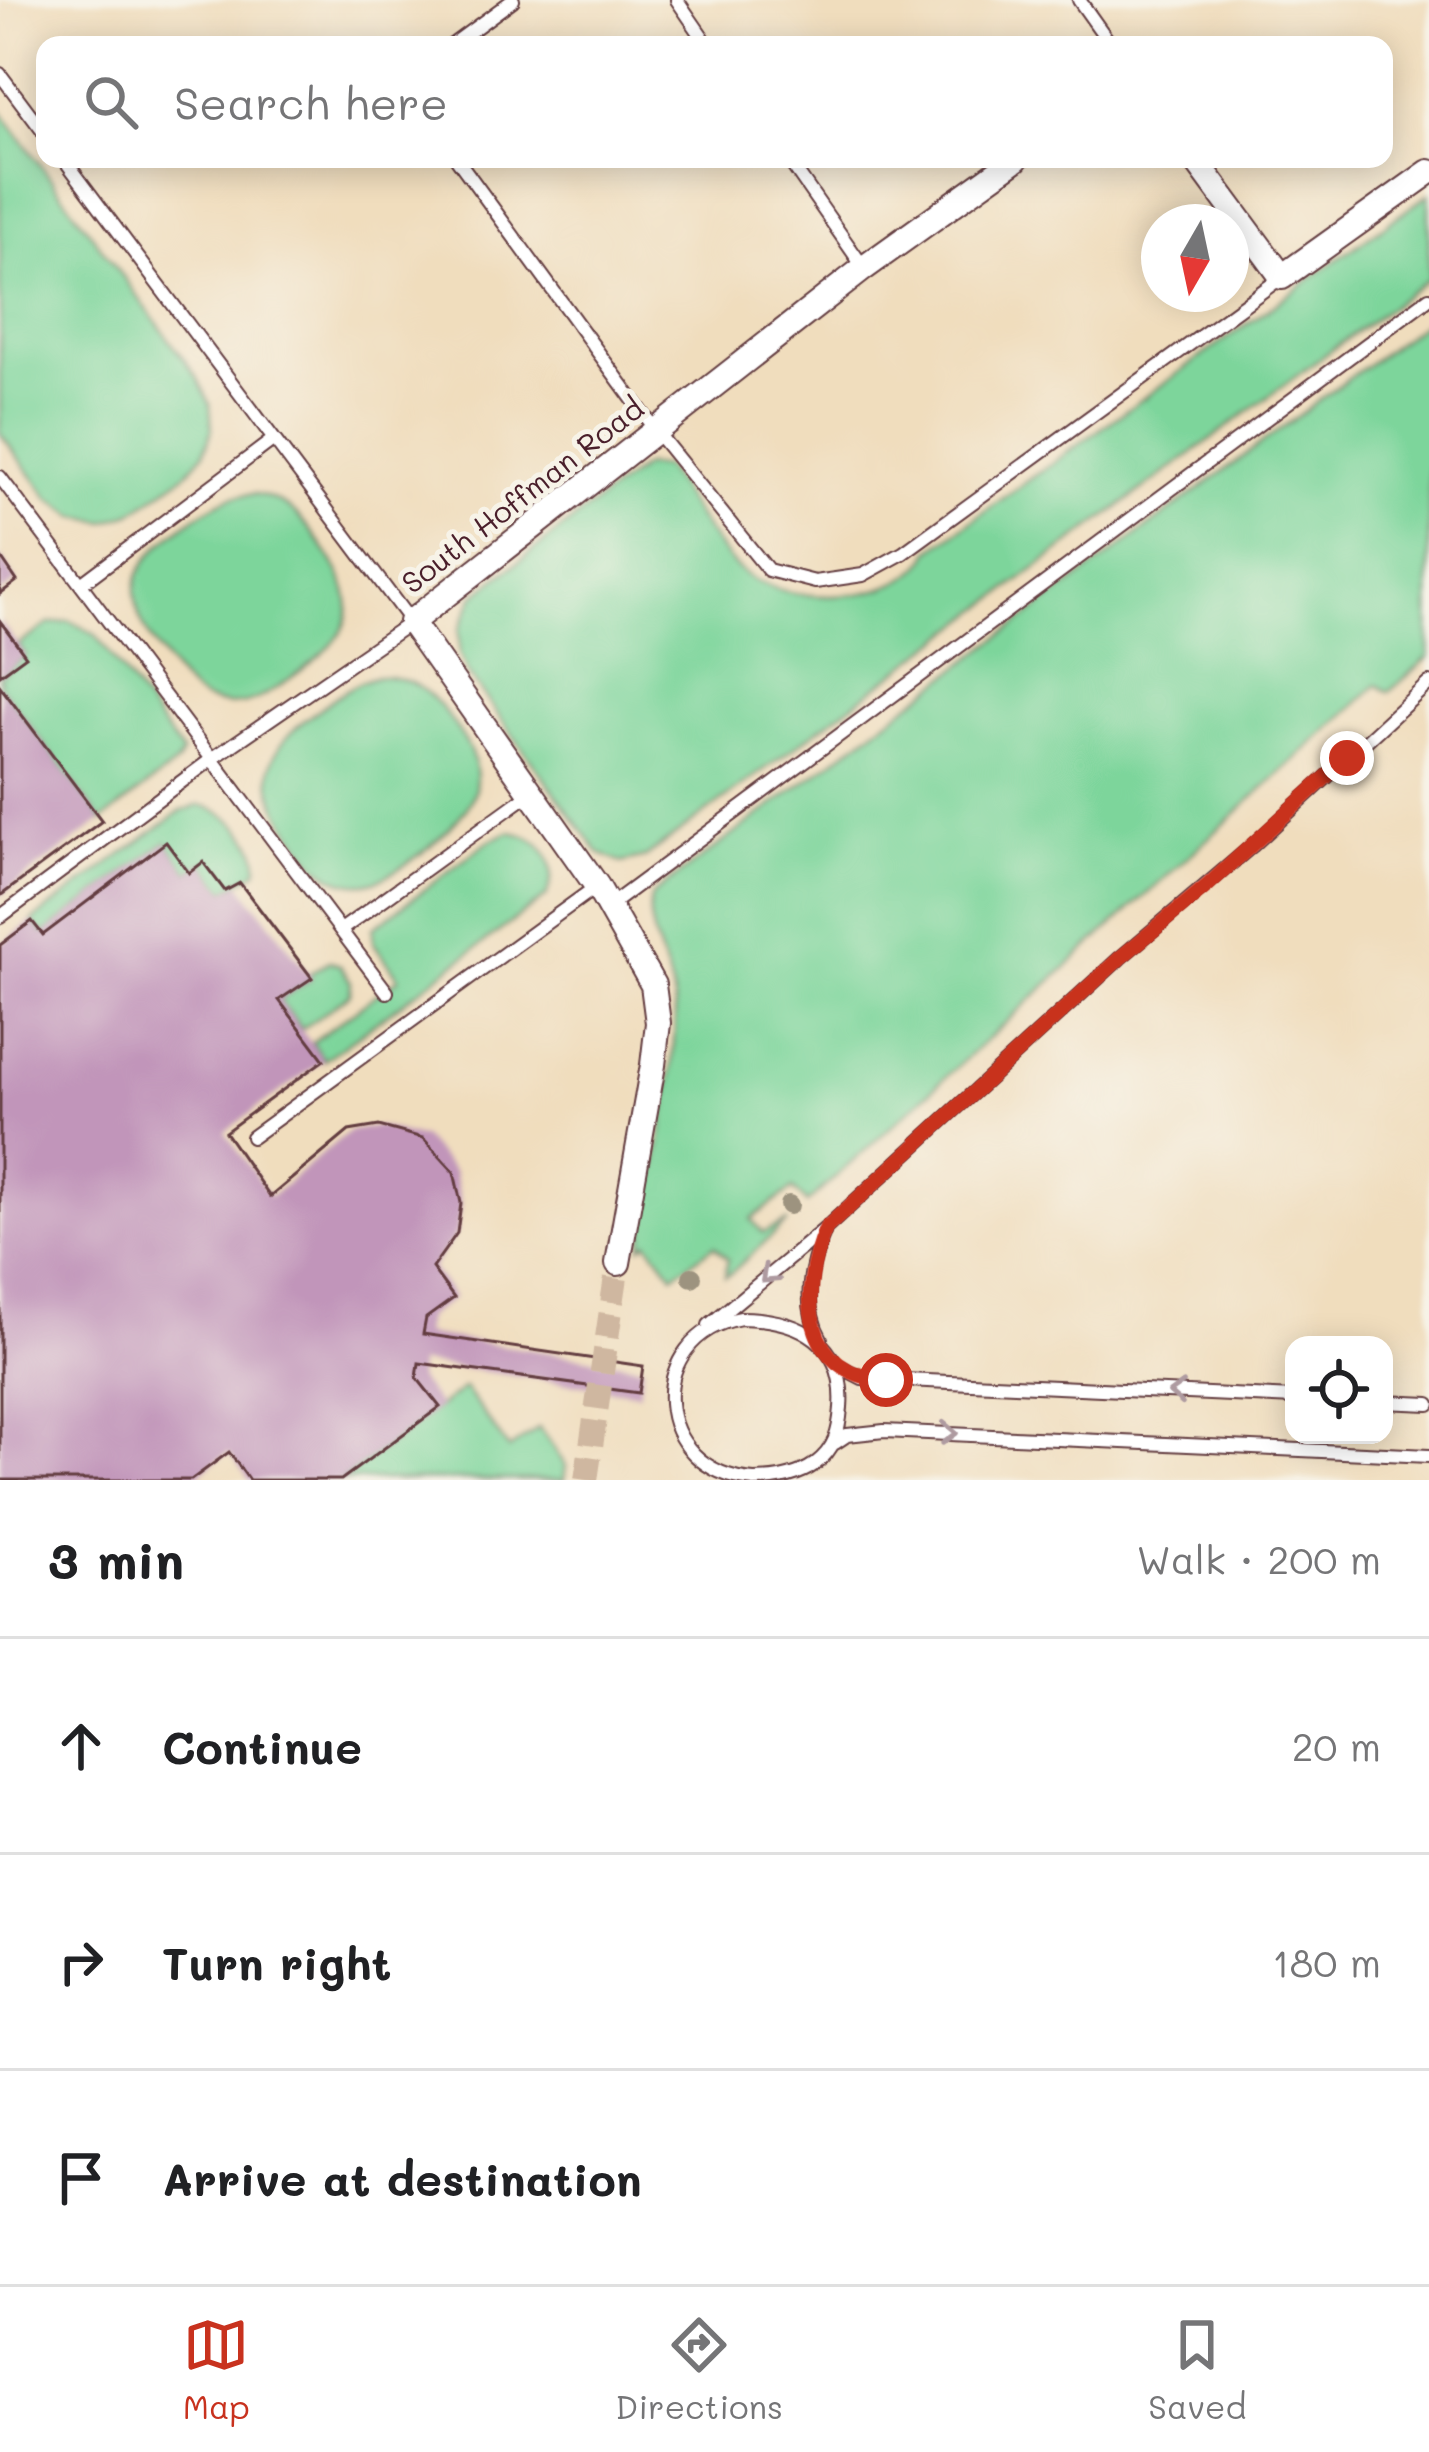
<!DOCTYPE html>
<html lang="en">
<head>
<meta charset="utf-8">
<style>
  :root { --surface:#fff; --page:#f2f2f2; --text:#202124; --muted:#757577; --line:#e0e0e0; --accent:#c8321e }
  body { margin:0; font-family:Mali,sans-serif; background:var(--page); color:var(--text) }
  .controls { position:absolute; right:36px; bottom:36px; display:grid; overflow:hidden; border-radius:24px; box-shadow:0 6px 30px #0003 }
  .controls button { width:108px; height:108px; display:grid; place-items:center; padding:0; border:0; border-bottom:3px solid var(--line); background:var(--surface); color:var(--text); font:60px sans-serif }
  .compass { position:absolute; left:1141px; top:204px; width:108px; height:108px; border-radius:50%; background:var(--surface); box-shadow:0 6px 30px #0003; rotate:189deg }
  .stop { position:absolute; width:36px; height:36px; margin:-27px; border:9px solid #c8321e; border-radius:50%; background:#fff }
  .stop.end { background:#c8321e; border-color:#fff; box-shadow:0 3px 12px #0008 }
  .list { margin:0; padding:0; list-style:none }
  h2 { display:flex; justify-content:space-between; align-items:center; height:156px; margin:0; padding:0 48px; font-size:51px }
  h2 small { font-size:39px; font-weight:400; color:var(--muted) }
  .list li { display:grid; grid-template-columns:78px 1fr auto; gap:36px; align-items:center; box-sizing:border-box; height:216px; padding:0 48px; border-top:3px solid var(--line) }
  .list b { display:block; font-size:45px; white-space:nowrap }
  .list em { font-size:39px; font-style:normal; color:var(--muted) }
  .icon { flex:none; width:66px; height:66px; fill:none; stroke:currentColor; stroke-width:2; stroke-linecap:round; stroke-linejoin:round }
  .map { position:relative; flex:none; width:1429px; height:1480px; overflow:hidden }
  .search { position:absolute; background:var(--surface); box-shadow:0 6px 30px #0003; left:36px; right:36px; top:36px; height:132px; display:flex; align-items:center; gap:30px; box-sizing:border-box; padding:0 42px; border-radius:24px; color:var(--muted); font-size:45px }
  .sheet { height:804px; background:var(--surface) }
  nav { display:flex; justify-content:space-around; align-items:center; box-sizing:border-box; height:168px; border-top:3px solid var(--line); background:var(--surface); font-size:33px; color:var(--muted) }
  nav a { display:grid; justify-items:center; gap:6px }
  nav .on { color:var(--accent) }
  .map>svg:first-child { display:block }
  .green { fill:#7dd59b; stroke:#647a63; stroke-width:3 }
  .building { fill:#c195ba }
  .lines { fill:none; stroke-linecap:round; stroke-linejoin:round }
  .minor-tunnel { stroke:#cfb7a0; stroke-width:24; stroke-dasharray:24 12; stroke-linecap:butt }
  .service-casing { stroke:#633c41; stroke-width:16 }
  .minor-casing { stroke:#633c41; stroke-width:28 }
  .service { stroke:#fff; stroke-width:12 }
  .minor { stroke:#fff; stroke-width:24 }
  .tree { fill:#9d937f }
  .oneway { stroke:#ae9aa0 }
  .route { stroke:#c8321e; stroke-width:15 }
  .labels { text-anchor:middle; stroke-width:10; stroke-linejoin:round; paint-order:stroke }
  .street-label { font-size:30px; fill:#4a1f2b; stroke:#f7f3e8 }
</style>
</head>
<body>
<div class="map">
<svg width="1429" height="1480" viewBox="0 0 1429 1480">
  <rect width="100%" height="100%" fill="#f7f3e8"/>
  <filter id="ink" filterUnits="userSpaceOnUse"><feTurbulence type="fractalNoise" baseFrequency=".00833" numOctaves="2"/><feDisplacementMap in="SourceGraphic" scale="24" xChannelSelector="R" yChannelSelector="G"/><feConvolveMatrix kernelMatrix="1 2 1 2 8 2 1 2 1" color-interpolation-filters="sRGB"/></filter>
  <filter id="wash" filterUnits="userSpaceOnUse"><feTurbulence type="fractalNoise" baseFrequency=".004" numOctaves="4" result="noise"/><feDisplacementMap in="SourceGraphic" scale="48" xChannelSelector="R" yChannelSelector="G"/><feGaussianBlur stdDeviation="2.7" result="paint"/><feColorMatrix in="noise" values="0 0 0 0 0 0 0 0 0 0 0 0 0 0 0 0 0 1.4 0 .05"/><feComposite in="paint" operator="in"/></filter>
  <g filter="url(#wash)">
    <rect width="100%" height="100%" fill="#f0ddbd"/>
    <path class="green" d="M0,110l197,267 13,27 2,26 -8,23 -18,21 -54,39 -26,9 -30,-5 -27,-19 -49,-65z
      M1429,194v84l-783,579 -25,6 -22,-10 -131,-179 -9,-21v-23l16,-35 169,-129 20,1c22,31 43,69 70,98 40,43 171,44 197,-15z
      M1429,319v338l-40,35 -12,-7 -570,518 -14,-14 -42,30 12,14 25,-12 -58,53 -5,2 3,-17 -14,-13 -41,29 -25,-33 -6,4c11,-74 33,-158 33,-234 0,-38 -35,-85 -23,-117z
      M256,494c31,6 46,24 64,49 47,65 35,91 -28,134 -24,17 -44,33 -75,26 -23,-4 -36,-21 -49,-39 -44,-58 -48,-91 14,-137 25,-18 43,-33 74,-33z
      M70,621l25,13 87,119 -5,10 -75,58 -102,-135v-11l26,-19 -8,-11 31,-21z
      M378,676c32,1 50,13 68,38 18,24 34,44 29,75 -5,31 -78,89 -108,94 -15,2 -32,-3 -43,-12 -12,-10 -21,-24 -30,-36 -42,-58 -27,-89 28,-128 18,-14 34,-25 56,-31z
      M199,805c26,3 66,38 58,66l-32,20 -22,-29 -14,11 -23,-31 -123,93 -11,-14 149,-110z
      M509,832c35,4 52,32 37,65l-222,163 -12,-18 87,-64 -26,-36v-14l116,-87z
      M329,961l11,4 11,17 -1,12 -48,35 -23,-29 32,-21 -2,-5z
      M464,1388l45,61 30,-21 27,38 -2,14h-223z"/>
    <g id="blocks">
      <path class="building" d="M0,556l17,25 -17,13z
        M0,621l26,35 -26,19z
        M0,686l102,135 -102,75z
        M166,842l23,31 14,-11 22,29 15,-8 72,95 -33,22 45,60 -99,72 45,65 79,-66 30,-5 44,12 31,34 7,31 -4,30 -25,35 22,30 -28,20 -3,16 220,32 -4,27 -220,-30 -2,15 23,29 -99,73h-92l-20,-28 -38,28h-191v-535l32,-24 11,14z"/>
    </g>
  </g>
  <g filter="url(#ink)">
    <use href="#blocks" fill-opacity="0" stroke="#633c41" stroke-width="3"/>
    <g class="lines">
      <path class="minor-tunnel" d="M586,1480l32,-217"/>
      <defs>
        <path id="service" d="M677,0l31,45
          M1079,0l32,45
          M452,45l61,-45
          M0,74l45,60
          M457,159l198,271 113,140 47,12 48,-7 40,-22 379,-276
          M788,159l76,109
          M0,477l387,515
          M81,584l193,-145
          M609,906l820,-608
          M0,917l212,-158 199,-137 -347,-463
          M341,930l191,-138
          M252,1137l345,-251
          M741,1318c59,1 105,24 100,90 -2,24 -6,41 -26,56 -18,13 -39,16 -61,16 -105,-8 -112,-144 -13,-162z
          M709,1325l117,-97 294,-270 132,-112 177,-163
          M821,1339c-19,-34 -12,-72 3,-106
          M837,1365l25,13 432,20
          M1384,1402l45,2
          M835,1443l12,-8 37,-4 545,25"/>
        <path id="minor" d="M1195,159l87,118 147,-105
          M618,1263l35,-198 5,-42 -5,-38 -56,-99 -186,-264 453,-354 152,-109"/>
      </defs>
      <use href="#service" class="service-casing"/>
      <use href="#minor" class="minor-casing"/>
      <use href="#service" class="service"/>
      <use href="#minor" class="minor"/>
    </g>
    <g class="tree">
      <circle cx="789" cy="1205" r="10"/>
      <circle cx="692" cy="1277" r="10"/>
    </g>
    <defs><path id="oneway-chevron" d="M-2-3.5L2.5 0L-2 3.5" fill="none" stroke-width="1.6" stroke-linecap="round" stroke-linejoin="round" transform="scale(3)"/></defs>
    <g class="oneway">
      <use href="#oneway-chevron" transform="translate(768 1276) rotate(137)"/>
      <use href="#oneway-chevron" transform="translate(1177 1393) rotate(-177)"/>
      <use href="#oneway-chevron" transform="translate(949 1433) rotate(2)"/>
    </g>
  </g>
  <g class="lines" filter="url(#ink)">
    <path class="route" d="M886,1380c-84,-6 -88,-89 -60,-152l294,-270 88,-73 139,-127"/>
  </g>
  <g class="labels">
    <g class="street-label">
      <text transform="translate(523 496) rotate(-38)" y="10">South Hoffman Road</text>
    </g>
  </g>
</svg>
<div class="controls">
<button><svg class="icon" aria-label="locate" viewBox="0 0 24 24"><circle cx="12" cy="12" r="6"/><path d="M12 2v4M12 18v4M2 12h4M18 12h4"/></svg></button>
</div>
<svg class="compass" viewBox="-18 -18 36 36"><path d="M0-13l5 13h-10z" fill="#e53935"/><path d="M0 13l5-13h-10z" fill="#757577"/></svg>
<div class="stop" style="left:886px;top:1380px"></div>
<div class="stop end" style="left:1347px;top:758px"></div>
<div class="search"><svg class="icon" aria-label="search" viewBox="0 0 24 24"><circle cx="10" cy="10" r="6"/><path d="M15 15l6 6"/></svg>Search here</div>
</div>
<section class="sheet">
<h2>3 min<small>Walk · 200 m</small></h2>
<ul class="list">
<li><svg class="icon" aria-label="ahead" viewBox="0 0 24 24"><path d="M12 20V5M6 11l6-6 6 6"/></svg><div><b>Continue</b></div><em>20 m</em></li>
<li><svg class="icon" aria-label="right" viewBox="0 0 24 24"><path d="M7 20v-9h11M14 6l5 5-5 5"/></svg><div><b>Turn right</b></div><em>180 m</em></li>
<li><svg class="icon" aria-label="arrive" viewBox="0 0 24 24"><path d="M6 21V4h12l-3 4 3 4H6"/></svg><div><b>Arrive at destination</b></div></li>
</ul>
</section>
<nav>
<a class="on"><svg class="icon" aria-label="map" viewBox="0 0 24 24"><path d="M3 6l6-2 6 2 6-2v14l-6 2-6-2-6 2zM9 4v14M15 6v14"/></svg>Map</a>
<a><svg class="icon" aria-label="directions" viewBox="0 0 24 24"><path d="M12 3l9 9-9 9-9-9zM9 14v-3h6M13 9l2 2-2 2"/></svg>Directions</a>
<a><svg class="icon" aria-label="saved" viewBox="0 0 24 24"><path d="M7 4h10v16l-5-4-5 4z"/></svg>Saved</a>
</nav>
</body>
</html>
